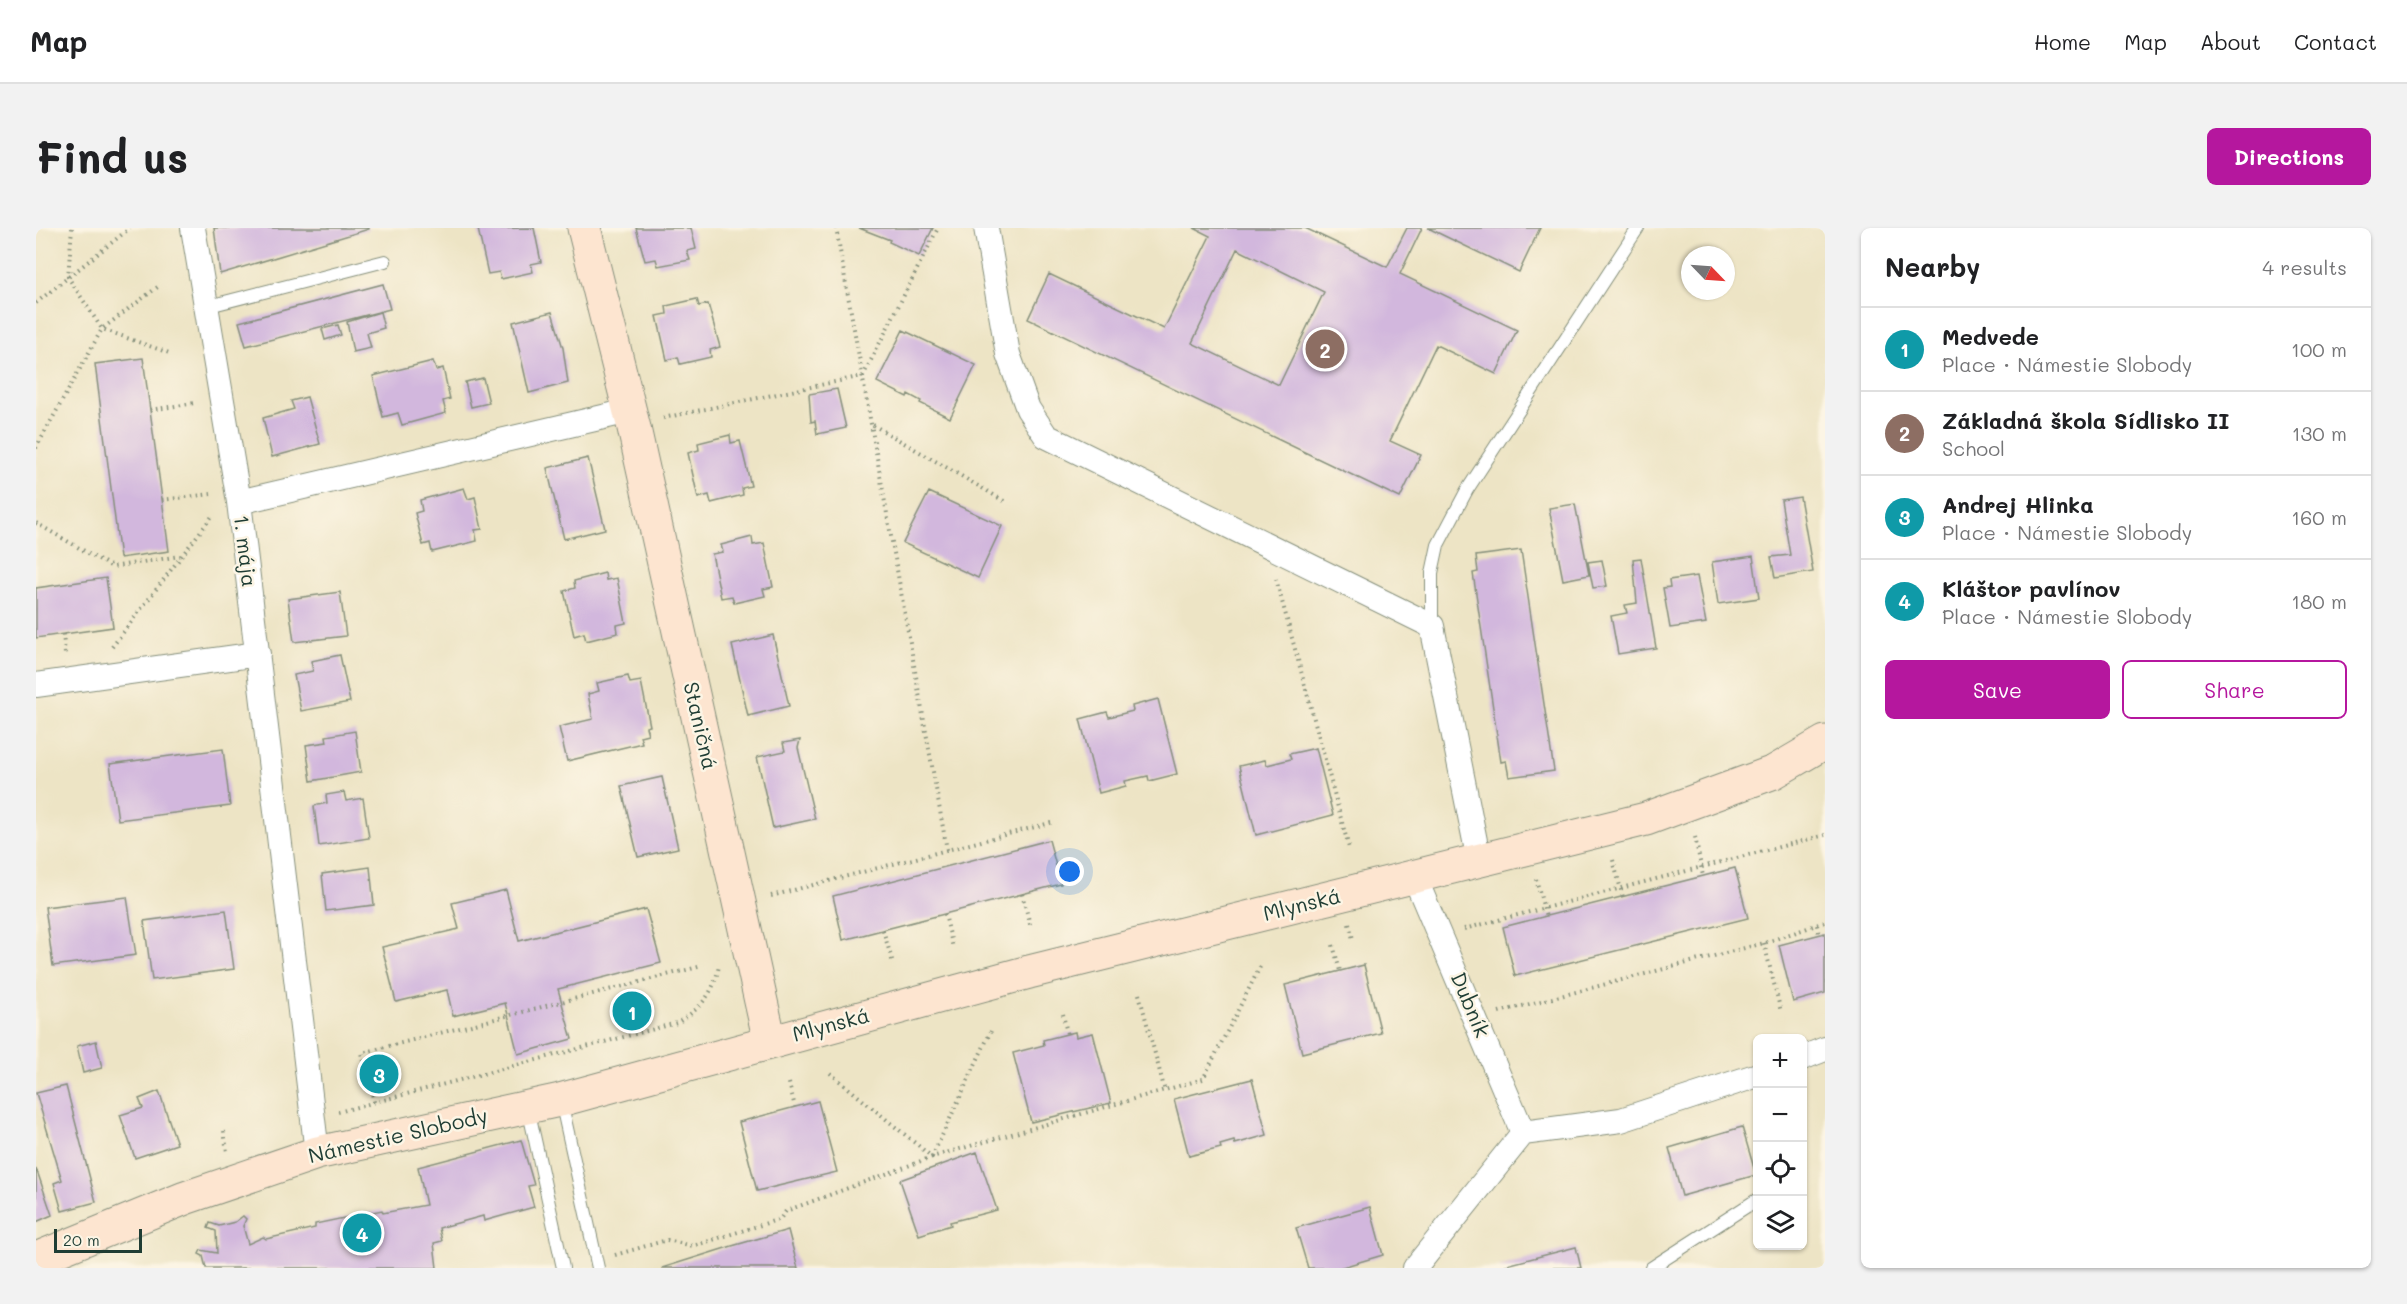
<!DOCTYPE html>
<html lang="en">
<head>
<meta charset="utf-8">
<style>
  :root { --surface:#fff; --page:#f2f2f2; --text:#202124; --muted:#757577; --line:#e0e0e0; --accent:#b5179e }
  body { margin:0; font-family:Mali,sans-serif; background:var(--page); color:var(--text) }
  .controls { position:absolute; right:18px; bottom:18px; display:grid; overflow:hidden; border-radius:9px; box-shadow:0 2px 4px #0004 }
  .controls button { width:54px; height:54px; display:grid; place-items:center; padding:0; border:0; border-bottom:2px solid var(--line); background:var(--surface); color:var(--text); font:30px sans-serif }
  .compass { position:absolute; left:1645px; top:18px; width:54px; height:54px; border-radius:50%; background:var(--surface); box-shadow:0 2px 4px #0004; rotate:115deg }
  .scale { position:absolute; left:18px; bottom:15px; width:88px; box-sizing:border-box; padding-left:6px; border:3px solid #1f3d34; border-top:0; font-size:16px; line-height:21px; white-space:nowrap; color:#1f3d34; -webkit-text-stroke:4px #fcf5e5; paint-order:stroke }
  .you { position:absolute; left:1034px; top:644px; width:21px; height:21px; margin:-15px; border:4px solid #fff; border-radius:50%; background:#1a73e8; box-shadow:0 0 0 9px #1a73e833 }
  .badge { display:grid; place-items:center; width:39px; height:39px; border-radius:50%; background:var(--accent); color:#fff; font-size:20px; font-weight:700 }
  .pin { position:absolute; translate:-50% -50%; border:3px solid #fff; box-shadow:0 2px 6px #0006 }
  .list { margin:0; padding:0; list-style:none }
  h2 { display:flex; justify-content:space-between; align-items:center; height:78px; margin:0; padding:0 24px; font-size:26px }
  h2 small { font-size:20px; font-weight:400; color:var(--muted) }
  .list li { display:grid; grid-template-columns:39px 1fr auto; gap:18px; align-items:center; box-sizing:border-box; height:84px; padding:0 24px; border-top:2px solid var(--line) }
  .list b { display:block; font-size:22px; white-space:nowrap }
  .list p { margin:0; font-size:20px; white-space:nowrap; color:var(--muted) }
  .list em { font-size:20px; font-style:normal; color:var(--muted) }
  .actions { display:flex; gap:12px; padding:18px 24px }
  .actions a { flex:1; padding:14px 0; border:2px solid var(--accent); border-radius:9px; text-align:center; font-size:21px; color:var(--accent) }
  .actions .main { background:var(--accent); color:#fff }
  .icon { flex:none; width:33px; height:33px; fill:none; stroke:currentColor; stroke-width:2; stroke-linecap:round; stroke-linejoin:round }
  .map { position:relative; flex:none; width:1789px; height:1040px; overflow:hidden; border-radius:9px }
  header { display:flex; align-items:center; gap:36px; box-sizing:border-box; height:84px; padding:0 30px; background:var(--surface); border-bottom:2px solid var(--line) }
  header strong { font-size:28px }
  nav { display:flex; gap:33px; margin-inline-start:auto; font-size:21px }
  .intro { display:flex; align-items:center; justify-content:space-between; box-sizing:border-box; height:144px; padding:0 36px }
  h1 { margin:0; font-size:42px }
  .button { padding:15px 27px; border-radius:9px; background:var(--accent); color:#fff; font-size:21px; font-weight:700 }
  main { display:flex; gap:36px; padding:0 36px }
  aside { flex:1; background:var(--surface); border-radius:9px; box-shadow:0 2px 4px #0004 }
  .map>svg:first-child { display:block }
  .building { fill:#d2b7dd; fill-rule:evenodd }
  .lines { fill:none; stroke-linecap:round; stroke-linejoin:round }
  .lane-casing { stroke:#86907c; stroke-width:14 }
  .street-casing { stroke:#86907c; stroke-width:26 }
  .secondary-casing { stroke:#86907c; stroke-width:35 }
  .path { stroke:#86907c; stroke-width:4; stroke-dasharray:1.5 4.5; stroke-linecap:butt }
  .lane { stroke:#fff; stroke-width:12 }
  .street { stroke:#fff; stroke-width:24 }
  .secondary { stroke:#fde5d0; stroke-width:33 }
  .labels { text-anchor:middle; stroke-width:5; stroke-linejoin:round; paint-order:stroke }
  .street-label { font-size:21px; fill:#1f3d34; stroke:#fcf5e5 }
</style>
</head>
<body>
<header>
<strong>Map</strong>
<nav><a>Home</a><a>Map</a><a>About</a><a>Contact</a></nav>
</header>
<div class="intro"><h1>Find us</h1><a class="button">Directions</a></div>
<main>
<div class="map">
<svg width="1789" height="1040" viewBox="0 0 1789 1040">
  <rect width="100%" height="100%" fill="#fcf5e5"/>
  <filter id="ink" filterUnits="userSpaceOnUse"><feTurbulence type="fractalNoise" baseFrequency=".0167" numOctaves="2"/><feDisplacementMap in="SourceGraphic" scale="12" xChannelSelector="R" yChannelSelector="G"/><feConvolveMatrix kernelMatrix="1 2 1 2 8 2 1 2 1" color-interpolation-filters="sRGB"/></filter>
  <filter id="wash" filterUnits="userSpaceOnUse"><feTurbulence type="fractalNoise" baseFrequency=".008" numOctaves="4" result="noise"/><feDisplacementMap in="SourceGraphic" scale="24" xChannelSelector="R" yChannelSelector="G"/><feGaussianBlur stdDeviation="1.35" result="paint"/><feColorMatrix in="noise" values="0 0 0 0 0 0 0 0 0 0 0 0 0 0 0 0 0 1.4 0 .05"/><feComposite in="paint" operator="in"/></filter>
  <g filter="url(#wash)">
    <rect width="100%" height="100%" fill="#ede4c5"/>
    <g id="blocks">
      <path class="building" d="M178,0h155v1l-149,45z
        M498,0l7,34 -10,2 2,8 -32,7 -2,-7 -11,2 -10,-45z
        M600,0h55l5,21 -9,2 3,9 -32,6 -2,-7 -11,2z
        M823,0h74l-14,28 -30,-14 1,-2z
        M1158,0h111l82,39 20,-39h15l-22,46 117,56 -21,44 -60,-29 -46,96 31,14 -21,43 -372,-179 21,-45 115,55 46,-93zM1201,21l87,43 -45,93 -87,-42z
        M1392,0h112l-21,44z
        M347,56l7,25 -144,37 -7,-24z
        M661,71l2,7 9,-2 12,43 -10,3 1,7 -31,7 -2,-7 -11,3 -10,-44 10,-2 -1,-8z
        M344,84l4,16 -17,5 4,15 -18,4 -6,-30z
        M516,84l11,36 5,35 -39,10 -16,-71z
        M302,97l3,10 -16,5 -3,-11z
        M867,102l73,35 -26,53 -30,-15 1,-2 -13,-7 -1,3 -30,-15z
        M107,130l26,193 -49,7 -25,-194z
        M397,133l3,9 7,-2 7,31 -7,2 3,12 -44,12 -4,-12 -15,4 -10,-41z
        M447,150l6,25 -18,4 -6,-25z
        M801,161l9,39 -29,6 -2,-13 -4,1 -2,-28z
        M271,169l13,47 -48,13 -9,-39 31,-9 -3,-8z
        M694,207l1,8 9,-2 11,45 -9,2 1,7 -32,8 -2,-8 -11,3 -10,-45 11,-3 -1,-7z
        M552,230l17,71 -41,10 -17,-71z
        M428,260l4,11 7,-2 7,32 -7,1 2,11 -45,11 -2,-9 -7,2 -8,-32 7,-2 -2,-11z
        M893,264l73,34 -24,52 -75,-35z
        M1764,269l13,75 -38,6 -4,-21 19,-2 -9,-55z
        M1539,276l14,71 -26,5 -14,-72z
        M716,309l1,8 11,-2 9,44 -10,2 2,7 -31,7 -2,-7 -11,2 -9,-44 11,-2 -2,-7z
        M1485,322l33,221 -45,6 -3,-16 -5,1 -28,-189 5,-1 -2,-16z
        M1717,328l6,42 -41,6 -6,-42z
        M1605,330l15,90 -38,6 -7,-38 16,-3 -2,-8 12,-2 -4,-44z
        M1566,332l5,26 -14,2 -5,-26z
        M569,345l1,7 11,-2 9,45 -9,2 1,8 -32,8 -2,-8 -10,3 -10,-45 11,-3 -1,-7z
        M1661,348l9,47 -36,5 -7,-40 7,-1 -1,-7z
        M70,350l7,49 -77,11v-50z
        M304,364l6,44 -52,6 -6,-43z
        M737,407l16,71 -41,10 -16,-71z
        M304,427l10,47 -49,9 -7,-36 19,-4 -2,-10z
        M592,448l2,7 11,-2 9,45 -4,1 2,7 -8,2 2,7 -75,18 -8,-34 34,-8 -5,-25 11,-3 -2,-8z
        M1122,471l19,75 -28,7 -1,-5 -23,5 1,5 -27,7 -19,-74 27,-7 2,5 24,-6 -1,-5z
        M319,503l6,41 -50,9 -5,-36 21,-3 -1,-6z
        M764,512l-2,8 17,71 -42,9 -16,-71 28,-6 -2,-8z
        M1280,520l17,67 -77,20 -17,-69 26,-6 2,5 24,-6 -2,-5z
        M187,521l7,57 -112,14 -8,-56z
        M626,549l16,71 -40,9 -17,-71z
        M308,564l2,9 17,-3 6,40 -50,8 -5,-40 13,-3 -1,-8z
        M1013,612l12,44 -218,56 -10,-44z
        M334,639l4,38 -48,6 -4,-37z
        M1699,640l13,50 -233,58 -12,-49z
        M470,662l13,51 127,-32 15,54 -103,26 14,50 -54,15 -13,-51 -52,13 -6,-26 -51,12 -14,-55 77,-18 -7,-26z
        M91,669l9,58 -83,11 -8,-59z
        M190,682l8,59 -82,11 -8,-59z
        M1789,705v60l-32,9 -14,-57z
        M1328,737l17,68 -79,20 -17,-68z
        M1039,804l1,5 17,-4 18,70 -80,19 -18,-69 31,-8 -1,-5z
        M60,813l6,27 -19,5 -6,-27z
        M1216,851l15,56 -32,9 -1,-3 -14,4 1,3 -32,8 -15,-57z
        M30,858l30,116 -34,9 -8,-28 8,-3 -26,-87z
        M123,863l18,53 -42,14 -15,-43 23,-7 -4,-9z
        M782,873l19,71 -80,19 -18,-69z
        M1706,899l14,48 -74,21 -13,-48z
        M485,912l13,45 -6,1 6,21 -50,14 -1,-5 -44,12 3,13 -8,2 3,25h-231l-3,-12 -4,-2 2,-4 16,3 -1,-22 -8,-3 2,-5 9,3 16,-4 8,-6 3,3 -3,7 5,18 15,-7 3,2 49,-11v-4l67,-14 1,3 43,-8 -8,-38z
        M941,924l20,58 -47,12 1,3 -32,10 -19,-55z
        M0,940l16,47 -16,7z
        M1334,979l13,48 -44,13h-31l-12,-40z
        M752,1002l10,38h-136l70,-22z
        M1540,1019l5,21h-82v-1z"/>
    </g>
  </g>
  <g filter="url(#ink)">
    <use href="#blocks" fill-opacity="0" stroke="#86907c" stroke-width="1.5"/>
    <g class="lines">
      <defs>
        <path id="lane" d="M169,79l180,-46
          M1396,398v-53l6,-28 29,-55 171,-262
          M525,873l37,167
          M492,880l35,160
          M1615,1040l107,-69"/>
        <path id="street" d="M157,0l46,274 78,651
          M950,0l22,126 20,55 18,27 386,190 47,235
          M203,274l390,-91
          M0,457l222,-31
          M1766,830l23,-9
          M1487,905l98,-13 137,-45
          M1379,1040l108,-135 -108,-255"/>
        <path id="secondary" d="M548,0l50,200 136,614
          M0,1031l149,-61 132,-45 243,-53 469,-128 617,-153 128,-47 51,-30"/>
      </defs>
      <use href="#lane" class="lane-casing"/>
      <use href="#street" class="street-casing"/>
      <use href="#secondary" class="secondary-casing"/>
      <path class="path" d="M36,0l-4,49 34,52 67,24
        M800,0l111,622
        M0,75l94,-75
        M114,182l45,-7
        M627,190l200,-42 75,-148
        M837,197l133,77
        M0,220l66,-119 57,-43
        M126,272l49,-6
        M0,295l76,44 68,-11
        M1240,351l73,269
        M27,406l2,20
        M76,419l101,-132
        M1659,609l8,39
        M1577,632l10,37
        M1500,651l10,38
        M986,666l9,34
        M735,668l283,-74
        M909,686l8,34
        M1313,696l4,15
        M1781,697l2,9
        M1428,701l361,-94
        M847,702l10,33
        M1728,715l17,69
        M1297,717l7,26
        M1103,766l26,97
        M1463,784l265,-69 61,-21
        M1027,786l4,20
        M794,845l102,84 59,-126
        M753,855l6,24
        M338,874l-12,-49 340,-87
        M302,884l339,-89c24,-15 36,-28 42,-57
        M188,903l3,21
        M579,1027l52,-15 26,6 87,-27 6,-8 146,-54 271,-78 59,-116"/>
      <use href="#lane" class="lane"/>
      <use href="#street" class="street"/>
      <use href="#secondary" class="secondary"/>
    </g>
  </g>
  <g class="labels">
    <g class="street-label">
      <text transform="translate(209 323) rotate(83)" y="7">1. mája</text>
      <text transform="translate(664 498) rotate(77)" y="7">Staničná</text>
      <text transform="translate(1266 677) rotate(-14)" y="7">Mlynská</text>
      <text transform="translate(1434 777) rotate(67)" y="7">Dubník</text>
      <text transform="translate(795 797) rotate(-15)" y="7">Mlynská</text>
      <text transform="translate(362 908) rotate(-13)" y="7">Námestie Slobody</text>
    </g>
  </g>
</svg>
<div class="controls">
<button>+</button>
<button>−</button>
<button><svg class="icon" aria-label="locate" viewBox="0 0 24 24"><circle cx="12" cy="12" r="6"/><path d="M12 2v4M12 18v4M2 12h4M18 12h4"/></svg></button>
<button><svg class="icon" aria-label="layers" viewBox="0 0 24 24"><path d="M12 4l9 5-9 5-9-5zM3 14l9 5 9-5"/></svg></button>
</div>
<svg class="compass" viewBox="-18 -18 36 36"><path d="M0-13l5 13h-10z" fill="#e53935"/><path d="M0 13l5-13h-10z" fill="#757577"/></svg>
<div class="scale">20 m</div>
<div class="you"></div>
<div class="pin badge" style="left:596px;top:783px;background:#0f9aa8">1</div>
<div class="pin badge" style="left:1289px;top:121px;background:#8d6e63">2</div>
<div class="pin badge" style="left:343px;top:846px;background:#0f9aa8">3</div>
<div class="pin badge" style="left:326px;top:1005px;background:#0f9aa8">4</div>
</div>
<aside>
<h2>Nearby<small>4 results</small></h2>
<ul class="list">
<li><span class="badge" style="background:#0f9aa8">1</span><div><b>Medvede</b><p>Place · Námestie Slobody</p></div><em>100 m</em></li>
<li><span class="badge" style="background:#8d6e63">2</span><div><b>Základná škola Sídlisko II</b><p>School</p></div><em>130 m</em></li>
<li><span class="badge" style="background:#0f9aa8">3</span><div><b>Andrej Hlinka</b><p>Place · Námestie Slobody</p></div><em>160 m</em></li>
<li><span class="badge" style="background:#0f9aa8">4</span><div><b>Kláštor pavlínov</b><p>Place · Námestie Slobody</p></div><em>180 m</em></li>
</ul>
<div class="actions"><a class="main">Save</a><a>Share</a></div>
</aside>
</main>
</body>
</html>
